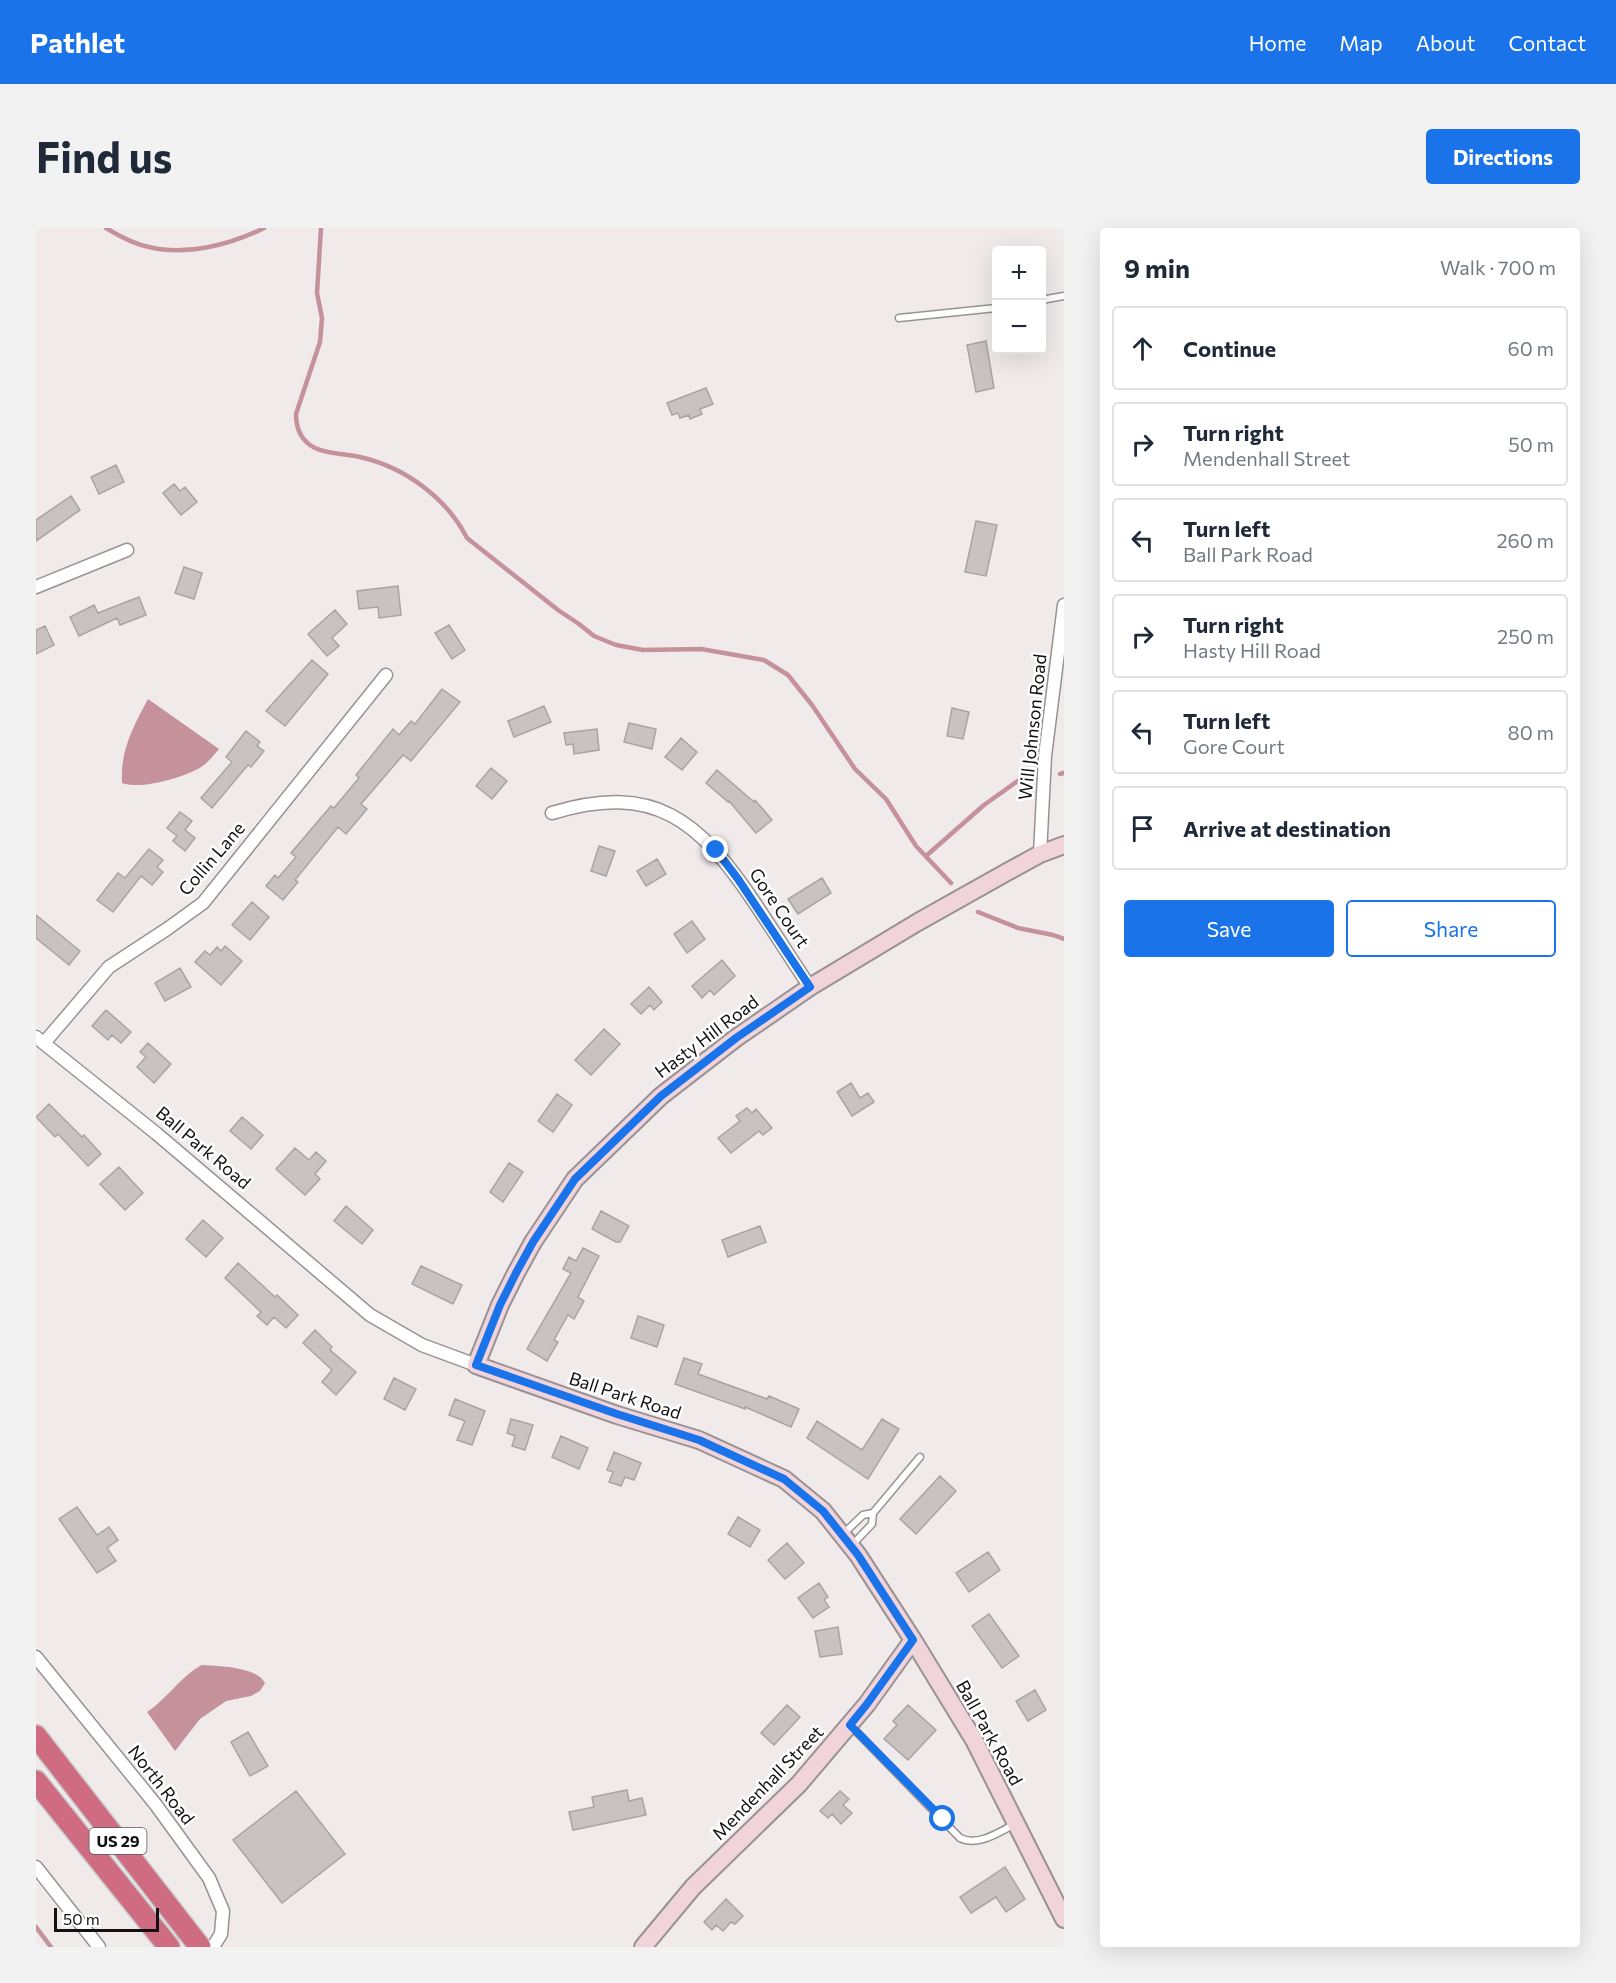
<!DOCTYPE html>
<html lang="en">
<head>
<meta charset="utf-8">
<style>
  :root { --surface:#fff; --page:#f2f2f3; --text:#1f2937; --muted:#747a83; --line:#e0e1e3; --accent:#1a73e8 }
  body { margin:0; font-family:Commissioner,sans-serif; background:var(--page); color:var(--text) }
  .controls { position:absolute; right:18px; top:18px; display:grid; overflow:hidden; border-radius:6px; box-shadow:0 6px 24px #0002 }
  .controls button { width:54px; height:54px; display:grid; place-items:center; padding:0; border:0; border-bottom:2px solid var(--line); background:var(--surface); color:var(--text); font:30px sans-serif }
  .scale { position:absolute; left:18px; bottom:15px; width:105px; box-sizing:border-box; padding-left:6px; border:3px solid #121010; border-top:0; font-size:16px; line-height:21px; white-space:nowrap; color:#121010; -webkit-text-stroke:4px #fff; paint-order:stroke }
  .stop { position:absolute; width:18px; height:18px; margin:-14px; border:4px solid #1a73e8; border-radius:50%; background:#fff }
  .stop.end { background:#1a73e8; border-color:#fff; box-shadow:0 2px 6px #0008 }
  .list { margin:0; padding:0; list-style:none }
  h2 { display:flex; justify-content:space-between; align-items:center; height:78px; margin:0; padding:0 24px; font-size:26px }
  h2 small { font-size:20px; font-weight:400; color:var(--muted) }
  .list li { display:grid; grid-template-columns:39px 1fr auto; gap:18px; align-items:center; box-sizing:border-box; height:84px; margin:0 12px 12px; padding:0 12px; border:2px solid var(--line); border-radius:6px }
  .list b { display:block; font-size:22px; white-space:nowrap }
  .list p { margin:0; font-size:20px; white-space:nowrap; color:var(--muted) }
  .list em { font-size:20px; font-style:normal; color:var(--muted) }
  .actions { display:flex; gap:12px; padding:18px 24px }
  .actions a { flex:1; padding:14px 0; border:2px solid var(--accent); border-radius:6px; text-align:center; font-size:21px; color:var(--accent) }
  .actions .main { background:var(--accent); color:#fff }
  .icon { flex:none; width:33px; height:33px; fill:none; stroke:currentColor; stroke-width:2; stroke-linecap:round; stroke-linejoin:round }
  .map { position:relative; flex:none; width:1028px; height:1719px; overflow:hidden; border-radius:6px }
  header { display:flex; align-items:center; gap:36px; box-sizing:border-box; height:84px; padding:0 30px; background:var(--accent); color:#fff }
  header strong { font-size:28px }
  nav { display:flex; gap:33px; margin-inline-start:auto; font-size:21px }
  .intro { display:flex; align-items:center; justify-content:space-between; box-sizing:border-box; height:144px; padding:0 36px }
  h1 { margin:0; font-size:42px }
  .button { padding:15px 27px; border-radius:6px; background:var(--accent); color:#fff; font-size:21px; font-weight:700 }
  main { display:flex; gap:36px; padding:0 36px }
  aside { flex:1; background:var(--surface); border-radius:6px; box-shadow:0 6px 24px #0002 }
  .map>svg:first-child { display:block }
  .water { fill:#c5919a }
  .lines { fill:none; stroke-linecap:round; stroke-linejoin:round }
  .stream { stroke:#c5919a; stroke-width:4.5 }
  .building { fill:#c9c2c3; stroke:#a9a3a4; stroke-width:1.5 }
  .lane-casing { stroke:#989293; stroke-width:9 }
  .street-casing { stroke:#989293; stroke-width:15 }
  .secondary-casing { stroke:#989293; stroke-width:20 }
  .highway-casing { stroke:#c6c6c6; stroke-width:24 }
  .lane { stroke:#fff; stroke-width:6 }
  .street { stroke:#fff; stroke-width:12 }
  .secondary { stroke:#f1d3da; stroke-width:16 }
  .highway { stroke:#d06c82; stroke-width:21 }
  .route { stroke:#1a73e8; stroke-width:8 }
  .labels { text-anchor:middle; stroke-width:5; stroke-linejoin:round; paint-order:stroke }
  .shield { fill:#fff; stroke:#595858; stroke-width:1.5 }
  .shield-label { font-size:16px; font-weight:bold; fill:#121010 }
  .street-label { font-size:18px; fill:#121010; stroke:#fff }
</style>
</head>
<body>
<header>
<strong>Pathlet</strong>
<nav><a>Home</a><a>Map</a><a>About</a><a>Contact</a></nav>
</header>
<div class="intro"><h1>Find us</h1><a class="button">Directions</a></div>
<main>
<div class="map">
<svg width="1028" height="1719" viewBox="0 0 1028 1719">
  <rect width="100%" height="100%" fill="#f0eaeb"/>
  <path class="water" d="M112,471l71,50c-6,7 -12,15 -21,20 -18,9 -57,21 -76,14 -2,-32 11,-56 26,-84z
    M166,1437c17,1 55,2 63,18l-5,8 -9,5 -25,5 -26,18 -25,32 -28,-39c20,-13 35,-37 55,-47z"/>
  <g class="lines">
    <path class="stream" d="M70,0c13,8 28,16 43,19 37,9 81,-2 115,-19
      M285,0l-4,65 5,25 -2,24 -24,72c0,14 5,27 19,34 12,6 31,6 45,9 44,10 86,40 107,81l91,72 21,14 15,12 22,9 27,5 58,-1 63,11 24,15 24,30 43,64 31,30 30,47 35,37
      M1024,546l4,-1
      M890,628l58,-51 35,-25
      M942,684l40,16 35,7 11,4
      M0,1699l15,20"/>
  </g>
  <path class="building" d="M950,113l8,47 -18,4 -9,-47z
    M670,160l7,16 -13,5 2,5 -12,5 -1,-4 -9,3 -2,-5 -6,2 -5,-12z
    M80,237l8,17 -25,12 -8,-17z
    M138,256l6,7 5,-4 12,15 -16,13 -18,-22z
    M35,268l9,14 -44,31v-21z
    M940,293l21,4 -11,51 -21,-4z
    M148,339l18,6 -8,26 -19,-6z
    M362,358l3,29 -22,3 -1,-11 -19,2 -2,-18z
    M103,369l7,18 -26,10 -3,-7 -38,18 -9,-19 24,-12 4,8z
    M299,382l12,14 -15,14 7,8 -12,10 -19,-22z
    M413,397l16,25 -13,9 -17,-26z
    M9,398l9,19 -18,9v-24z
    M276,432l16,14 -43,52 -19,-15z
    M406,461l18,13 -49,59 -8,-6 -42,49 6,5 -21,25 -8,-7 -43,53 3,2 -15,18 -17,-14 9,-11 3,3 18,-21 -5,-4 40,-47 3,2 25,-30 -3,-3 37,-46 6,6 12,-14 4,3z
    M508,478l7,16 -37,15 -6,-16z
    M916,480l17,4 -6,27 -16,-3z
    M593,495l27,6 -4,20 -28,-7z
    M561,501l2,21 -25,4 -1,-10 -7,1 -2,-12z
    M210,503l14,11 -3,4 7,5 -13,16 -3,-2 -36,43 -11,-10 31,-36 -6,-5z
    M645,510l16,14 -15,18 -17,-13z
    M455,540l16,13 -15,18 -16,-13z
    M681,542l37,32 1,-2 17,20 -16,13 -27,-32 -1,1 -22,-19z
    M144,584l12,9 -7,9 10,8 -10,13 -12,-10 4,-5 -10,-8z
    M563,618l16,5 -9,25 -15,-5z
    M113,621l14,11 -6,7 6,5 -11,13 -11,-9 -28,36 -16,-12 21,-27 7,5z
    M621,631l9,15 -20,12 -9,-15z
    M786,650l9,15 -33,21 -10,-15z
    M216,674l17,15 -19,23 -18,-15z
    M0,687l44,36 -11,14 -33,-27z
    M656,693l13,18 -18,14 -13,-19z
    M189,718l17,15 -21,24 -26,-23 10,-11 5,4 7,-8 4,4z
    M686,732l13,16 -21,19 -4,-5 -8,8 -10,-12z
    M144,740l11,19 -26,14 -10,-18z
    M613,759l13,15 -8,8 -4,-5 -9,9 -10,-10z
    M70,782l25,22 -10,11 -9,-8 -4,5 -16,-14z
    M568,801l16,15 -29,31 -16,-15z
    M112,815l23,21 -17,19 -17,-16 9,-10 -6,-5z
    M815,855l9,15 8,-5 6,9 -22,14 -15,-24z
    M521,866l15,11 -19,27 -15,-11z
    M13,876l33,33 2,-2 17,19 -13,12 -30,-32 -3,3 -19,-20z
    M711,880l5,5 4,-4 16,19 -9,7 -4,-4 -28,22 -13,-15 22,-17 -4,-5z
    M206,889l21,18 -12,14 -21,-18z
    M259,920l14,12 7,-8 10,9 -11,13 5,5 -15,16 -29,-26z
    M473,935l14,9 -20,30 -13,-10z
    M83,939l24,26 -18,17 -25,-26z
    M310,978l27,24 -11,14 -28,-23z
    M565,983l28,15 -9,16h-4l-24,-13z
    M167,992l20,18 -17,19 -20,-18z
    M724,998l6,16 -38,15 -6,-17z
    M547,1020l16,8 -21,41 6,4 -10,18 -6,-4 -14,25 4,2 -11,19 -20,-12 44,-76 -8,-4 6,-12 7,4z
    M202,1035l37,34 2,-2 21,20 -12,13 -12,-11 -7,8 -10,-9 4,-4 -36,-34z
    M385,1038l41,19 -9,19 -41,-20z
    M602,1088l26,9 -7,22 -26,-9z
    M279,1102l17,17 -2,3 26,22 -20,23 -14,-13 10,-12 -29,-27z
    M648,1130l18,6 -4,10 69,25 2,-3 30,13 -8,18 -46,-20v2l-70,-25z
    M358,1150l22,11 -11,21 -21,-11z
    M419,1171l30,12 -13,34 -15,-5 8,-19 -16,-6z
    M475,1191l22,6 -8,25 -13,-4 3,-10 -8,-3z
    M846,1191l17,10 -31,50 -61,-41 10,-17 45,29z
    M525,1208l27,12 -9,21 -27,-12z
    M578,1224l27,11 -7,17 -9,-3 -4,9 -12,-4 4,-10 -6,-2z
    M904,1248l16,15 -40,43 -16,-15z
    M41,1279l20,28 12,-8 9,13 -11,8 9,13 -19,12 -38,-54z
    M702,1289l22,13 -10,17 -22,-13z
    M751,1315l17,20 -19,16 -17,-19z
    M952,1324l12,18 -31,22 -13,-19z
    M783,1355l9,14 -4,3 5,7 -16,11 -15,-20z
    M953,1386l30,42 -17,12 -30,-42z
    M802,1399l4,27 -22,3 -5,-26z
    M999,1462l11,20 -18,11 -12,-20z
    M751,1477l13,12 -26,28 -13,-12z
    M872,1477l28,25 -28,30 -24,-21 13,-14 -4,-4z
    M212,1504l20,34 -18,10 -19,-34z
    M591,1562l2,11 13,-3 4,17 -73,15 -4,-18 25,-5 -2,-10z
    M260,1563l49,63 -63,49 -49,-63z
    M804,1563l9,8 -6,6 9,8 -11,11 -9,-10 -4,4 -8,-7z
    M969,1639l20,32 -19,13 -10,-15 -25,16 -11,-16z
    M690,1671l17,17 -8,8 -4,-2 -8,9 -7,-6 -4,5 -8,-8z"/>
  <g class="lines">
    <defs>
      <path id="lane" d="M1005,72l23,-4
        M863,90l97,-10
        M806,1307l21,-20 10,-2
        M816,1317l20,-21 1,-11 47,-56
        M814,1497l110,113c18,9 39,-6 55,-14"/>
      <path id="street" d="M0,359l91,-37
        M516,585c102,-31 147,7 202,89 19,28 37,57 56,85
        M1004,626l5,-98 19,-151
        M0,809l121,97 213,181 52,30 54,20
        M8,815l65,-76 58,-38 36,-26 183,-228
        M0,1429l120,148 53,73 14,33 -2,23 -8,13
        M0,1639l63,80"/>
      <path id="secondary" d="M1028,617l-24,9 -33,18 -89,50 -108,65 -74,51 -75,58 -86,83 -42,63 -17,31 -16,32 -24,60 141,50 82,25 85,39 39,32 35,44 55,85 61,100 90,179
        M607,1719l50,-60 106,-103 68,-80 46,-64"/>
      <path id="highway" d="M0,1508l164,211
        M0,1553l133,166"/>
    </defs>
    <use href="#lane" class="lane-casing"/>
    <use href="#street" class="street-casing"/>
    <use href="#secondary" class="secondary-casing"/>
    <use href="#highway" class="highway-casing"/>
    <use href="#lane" class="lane"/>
    <use href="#street" class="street"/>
    <use href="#secondary" class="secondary"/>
    <use href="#highway" class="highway"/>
  </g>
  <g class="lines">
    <path class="route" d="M680,622l22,29 72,108 -74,51 -75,58 -86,83 -42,63 -17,31 -16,32 -24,60 141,49 82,26 85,39 39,32 35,44 55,85 -46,64 -17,21 93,94"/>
  </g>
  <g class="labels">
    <rect class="shield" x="53.5" y="1600" width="57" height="26" rx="4.5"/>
    <g class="shield-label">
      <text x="82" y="1619">US 29</text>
    </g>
    <g class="street-label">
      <text transform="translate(997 499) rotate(-84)" y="6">Will Johnson Road</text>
      <text transform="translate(176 631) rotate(-49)" y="6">Collin Lane</text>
      <text transform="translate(743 680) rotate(56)" y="6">Gore Court</text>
      <text transform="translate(671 809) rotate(-37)" y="6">Hasty Hill Road</text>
      <text transform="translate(167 920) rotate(40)" y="6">Ball Park Road</text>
      <text transform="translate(589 1168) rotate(18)" y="6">Ball Park Road</text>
      <text transform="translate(953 1505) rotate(61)" y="6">Ball Park Road</text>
      <text transform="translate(732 1555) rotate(-46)" y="6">Mendenhall Street</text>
      <text transform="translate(125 1557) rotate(52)" y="6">North Road</text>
    </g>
  </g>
</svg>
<div class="controls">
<button>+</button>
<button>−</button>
</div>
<div class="scale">50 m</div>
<div class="stop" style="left:907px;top:1591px"></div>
<div class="stop end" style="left:680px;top:622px"></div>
</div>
<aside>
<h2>9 min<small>Walk · 700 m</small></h2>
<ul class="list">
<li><svg class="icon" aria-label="ahead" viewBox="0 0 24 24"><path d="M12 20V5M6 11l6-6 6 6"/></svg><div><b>Continue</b></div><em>60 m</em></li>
<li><svg class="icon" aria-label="right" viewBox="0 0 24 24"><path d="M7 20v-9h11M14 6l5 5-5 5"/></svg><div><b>Turn right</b><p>Mendenhall Street</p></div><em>50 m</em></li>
<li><svg class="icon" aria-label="left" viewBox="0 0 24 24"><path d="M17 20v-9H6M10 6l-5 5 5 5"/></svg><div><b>Turn left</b><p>Ball Park Road</p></div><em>260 m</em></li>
<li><svg class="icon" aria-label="right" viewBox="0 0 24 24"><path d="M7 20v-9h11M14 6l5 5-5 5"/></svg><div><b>Turn right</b><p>Hasty Hill Road</p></div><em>250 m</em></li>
<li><svg class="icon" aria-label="left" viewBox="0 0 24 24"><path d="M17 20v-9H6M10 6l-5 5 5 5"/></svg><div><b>Turn left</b><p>Gore Court</p></div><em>80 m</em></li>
<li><svg class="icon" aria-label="arrive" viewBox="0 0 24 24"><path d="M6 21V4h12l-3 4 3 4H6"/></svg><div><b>Arrive at destination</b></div></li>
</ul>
<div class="actions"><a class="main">Save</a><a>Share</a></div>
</aside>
</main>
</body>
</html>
